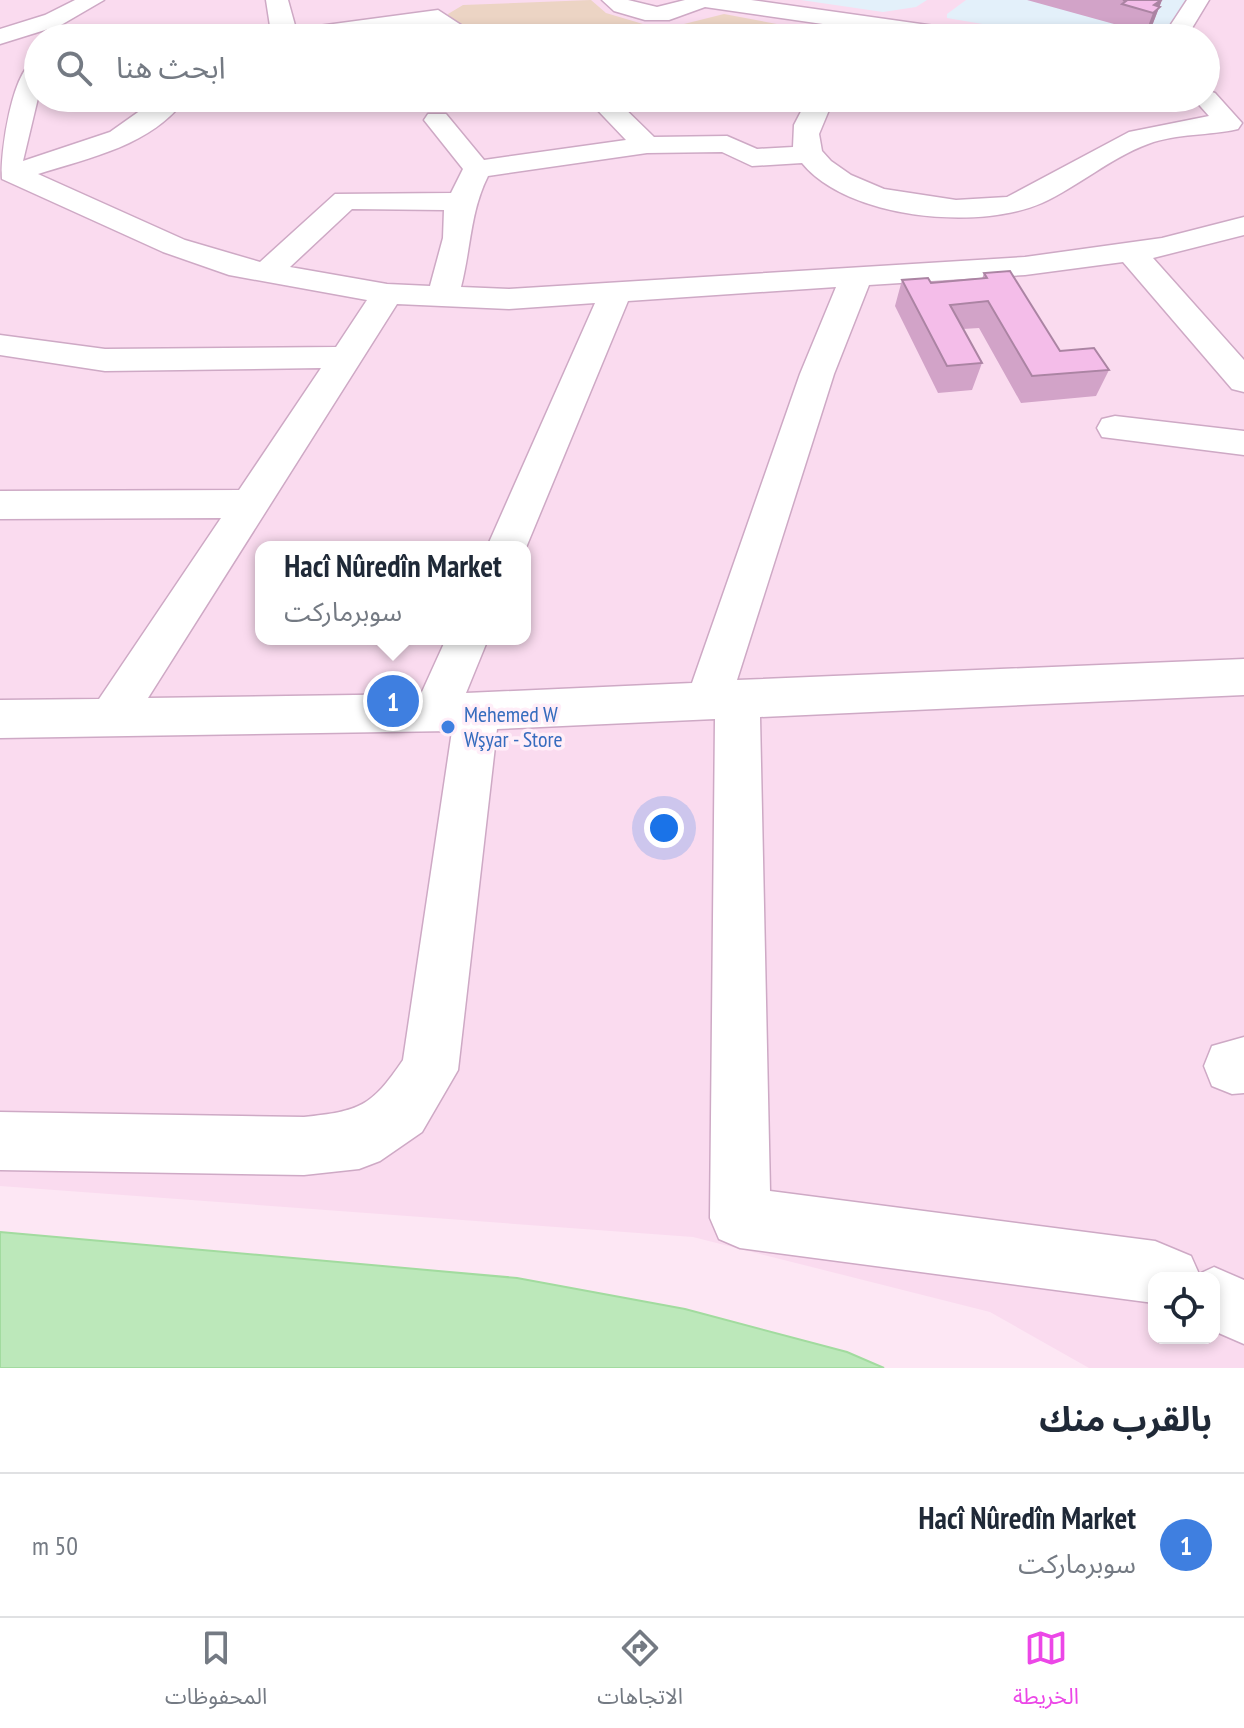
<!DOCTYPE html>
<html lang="ar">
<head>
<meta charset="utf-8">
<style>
  :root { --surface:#fff; --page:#f2f2f3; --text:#1f2937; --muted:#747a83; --line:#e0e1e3; --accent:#ec47e7 }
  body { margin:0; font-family:"PT Sans Narrow","Noto Sans Arabic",sans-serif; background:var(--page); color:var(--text); direction:rtl }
  .controls { position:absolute; right:24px; bottom:24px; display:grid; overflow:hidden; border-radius:16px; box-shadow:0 4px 12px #0003 }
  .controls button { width:72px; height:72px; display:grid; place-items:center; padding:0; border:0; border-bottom:2px solid var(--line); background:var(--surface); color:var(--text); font:40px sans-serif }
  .you { position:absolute; left:664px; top:828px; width:28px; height:28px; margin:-20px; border:6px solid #fff; border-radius:50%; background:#1a73e8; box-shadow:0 0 0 12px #1a73e833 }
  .badge { display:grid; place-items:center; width:52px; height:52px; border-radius:50%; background:var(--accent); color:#fff; font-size:26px; font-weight:700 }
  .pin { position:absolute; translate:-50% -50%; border:4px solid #fff; box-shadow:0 2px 8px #0006 }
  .popup { position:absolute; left:255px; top:541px; width:276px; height:104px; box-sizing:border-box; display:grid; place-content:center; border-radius:16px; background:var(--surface); filter:drop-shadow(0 2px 6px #0005); font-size:26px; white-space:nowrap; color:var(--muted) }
  .popup b { font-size:30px; color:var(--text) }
  .popup::after { content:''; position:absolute; left:50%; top:100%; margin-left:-16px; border:16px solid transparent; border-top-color:var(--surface) }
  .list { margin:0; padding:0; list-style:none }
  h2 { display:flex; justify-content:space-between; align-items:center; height:104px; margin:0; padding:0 32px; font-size:34px }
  h2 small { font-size:26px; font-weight:400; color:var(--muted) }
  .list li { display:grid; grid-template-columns:52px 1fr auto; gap:24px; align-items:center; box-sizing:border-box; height:144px; padding:0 32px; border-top:2px solid var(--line) }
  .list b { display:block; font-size:30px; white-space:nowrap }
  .list p { margin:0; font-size:26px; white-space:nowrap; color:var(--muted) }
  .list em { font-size:26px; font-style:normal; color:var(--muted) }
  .icon { flex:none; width:44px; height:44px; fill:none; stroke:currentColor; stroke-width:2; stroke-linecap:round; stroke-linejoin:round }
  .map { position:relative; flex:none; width:1244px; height:1368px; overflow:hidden; direction:ltr }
  .search { position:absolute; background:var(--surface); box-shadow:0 4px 12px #0003; left:24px; right:24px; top:24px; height:88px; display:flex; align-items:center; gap:20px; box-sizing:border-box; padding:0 28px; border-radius:44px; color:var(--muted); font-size:30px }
  .sheet { height:248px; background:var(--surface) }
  nav { display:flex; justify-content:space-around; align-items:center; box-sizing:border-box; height:112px; border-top:2px solid var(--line); background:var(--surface); font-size:22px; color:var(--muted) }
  nav a { display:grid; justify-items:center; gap:4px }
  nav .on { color:var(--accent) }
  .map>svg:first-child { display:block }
  .residential { fill:#fadbef; fill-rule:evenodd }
  .education { fill:#e3f0fa }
  .green { fill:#ecd4c4 }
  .water { fill:#bce8ba; stroke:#a2db9f; stroke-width:2 }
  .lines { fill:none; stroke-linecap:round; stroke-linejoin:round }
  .minor-casing { stroke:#cea9c5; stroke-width:3 }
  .minor { fill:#fff; fill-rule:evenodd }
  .wall { fill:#d2a3c8 }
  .shaded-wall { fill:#ab84a3 }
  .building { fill:#f4bde9; stroke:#ab84a3; stroke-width:2 }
  .shop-dot { fill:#3f7fe0; stroke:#ffeef8; stroke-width:3 }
  .labels { text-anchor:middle; stroke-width:7; stroke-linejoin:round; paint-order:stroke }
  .shop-label { font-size:22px; fill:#366cbe; stroke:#ffeef8; text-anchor:start }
</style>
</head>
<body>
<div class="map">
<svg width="1244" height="1368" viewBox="0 0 1244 1368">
  <rect width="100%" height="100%" fill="#fde7f4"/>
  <path class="residential" d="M0,0h1244v1368h-155l-99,-56 -297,-75 -693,-51zM38,38h1168v60h-1168zM261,547h264v92h-264zM1154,1278h60v60h-60z"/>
  <path class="education" d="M801,0h126l-11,7 -33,5z
    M966,0h221l-23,38h-99l-118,-20v-4z"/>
  <path class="green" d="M591,0l15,13 37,11 37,1 44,-11 128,24h-391l-9,-10 -4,-14 15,-9z"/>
  <path class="water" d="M0,1232l517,46 168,31 162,43 37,16h-884z"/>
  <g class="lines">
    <defs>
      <path id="minor" d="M75,0h29l-43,25 -61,19v-15l45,-14z
        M266,0h22l8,29 142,-19 43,28h-28l-19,-13 -100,13h-56l-8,-12z
        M602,0h26l29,7 28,-7h66l219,31 12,7h-62l-215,-31 -36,13h-24l-31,-9z
        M1187,0h22l-23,38h-24z
        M38,59v39l-15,63 87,-29 48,-34h28c-33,47 -97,60 -148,76l147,66 75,22 75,-68 116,-1 12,-24 -39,-49 4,-6h18l38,46 142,-20 -40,-42h28l40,39 73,-1 30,13 36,-2 1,-22 14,-27h26l-15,36 3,17 9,10 20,14 33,14 72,11 51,-3 122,-65 80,-16 -16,-18h13v-8l9,3 27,30 -4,6c-29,7 -60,4 -90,15 -38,14 -69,42 -106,59 -64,28 -194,16 -240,-40l-50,3 -30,-14 -75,1 -159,23c-18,36 -17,72 -27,111l48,2 516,-32 137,-19 82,-21v18l-91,23 91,102v32l-12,-3 -109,-127 -98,13 -156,10 -35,89 -97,306 507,-21v36l-484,22 10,474 385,50 36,15 8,18 15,-7 30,13v64l-30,-13v-53h-60v25l-414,-55 -21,-9 -9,-21 5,-499 -218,10 -39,341 -36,62 -42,29 -21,8 -55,6 -304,-5v-58l304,5c56,-6 67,-10 99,-57l49,-329 -452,7v-38l99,-1 122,-181 -221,1v-28l239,-1 82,-122 -216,3 -105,-16v-20l105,14 231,-2 31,-47 -138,-25 -66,-23 -161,-73c-2,-24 10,-114 36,-120zM352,209l92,1 -1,28 -13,48 -43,-2 -97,-17zM836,287l-36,87 -108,309 -226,10 22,-54h-42l-25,55 -273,4 249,-394 112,5 86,-6 -108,244h38v3l103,-249z
        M1115,416l129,15v24l-142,-18 -5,-9 5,-9z
        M1244,1037v56l-12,1 -20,-8 -8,-20 8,-20z"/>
    </defs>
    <use href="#minor" class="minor-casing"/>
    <use href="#minor" class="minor"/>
  </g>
  <path class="wall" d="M1027,0h135l-12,31 -6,6 -31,-8 1,-5z
    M984,273l76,78 49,19 -13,26 -75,7 -42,-75 -16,1 19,34 -10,27 -34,3 -43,-87 7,-26 29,3 51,-4z"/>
  <path class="shaded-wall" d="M1161,0h1l-12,31 -6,6 9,-24 1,-8z"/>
  <path class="building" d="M1123,0h38l-7,5 6,2 -7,6 -31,-9 4,-3z
    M1010,271l50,80 34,-3 15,22 -77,6 -44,-75 -38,4 32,58 -35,3 -45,-86 26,-2 3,5 56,-5 -3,-5z"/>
  <circle class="shop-dot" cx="448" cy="727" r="8"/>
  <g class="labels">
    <g class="shop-label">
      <text x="464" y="722">Mehemed W<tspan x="464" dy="25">Wşyar - Store</tspan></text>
    </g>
  </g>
</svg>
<div class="controls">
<button><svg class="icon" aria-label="locate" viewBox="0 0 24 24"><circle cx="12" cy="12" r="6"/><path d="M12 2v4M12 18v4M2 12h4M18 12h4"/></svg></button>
</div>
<div class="you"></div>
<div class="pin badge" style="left:393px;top:701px;background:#3f7fe0">1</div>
<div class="popup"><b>Hacî Nûredîn Market</b>سوبرماركت</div>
<div class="search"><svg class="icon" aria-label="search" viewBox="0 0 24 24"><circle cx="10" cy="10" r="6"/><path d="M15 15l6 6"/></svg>ابحث هنا</div>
</div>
<section class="sheet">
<h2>بالقرب منك<small></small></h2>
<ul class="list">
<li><span class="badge" style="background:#3f7fe0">1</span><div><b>Hacî Nûredîn Market</b><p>سوبرماركت</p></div><em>50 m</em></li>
</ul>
</section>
<nav>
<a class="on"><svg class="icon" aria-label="map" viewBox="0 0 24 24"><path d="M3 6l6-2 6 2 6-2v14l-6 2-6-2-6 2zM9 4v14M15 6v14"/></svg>الخريطة</a>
<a><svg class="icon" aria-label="directions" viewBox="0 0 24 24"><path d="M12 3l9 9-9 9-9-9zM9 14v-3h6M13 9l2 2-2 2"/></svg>الاتجاهات</a>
<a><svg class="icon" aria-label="saved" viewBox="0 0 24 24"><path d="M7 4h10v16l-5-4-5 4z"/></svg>المحفوظات</a>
</nav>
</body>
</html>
